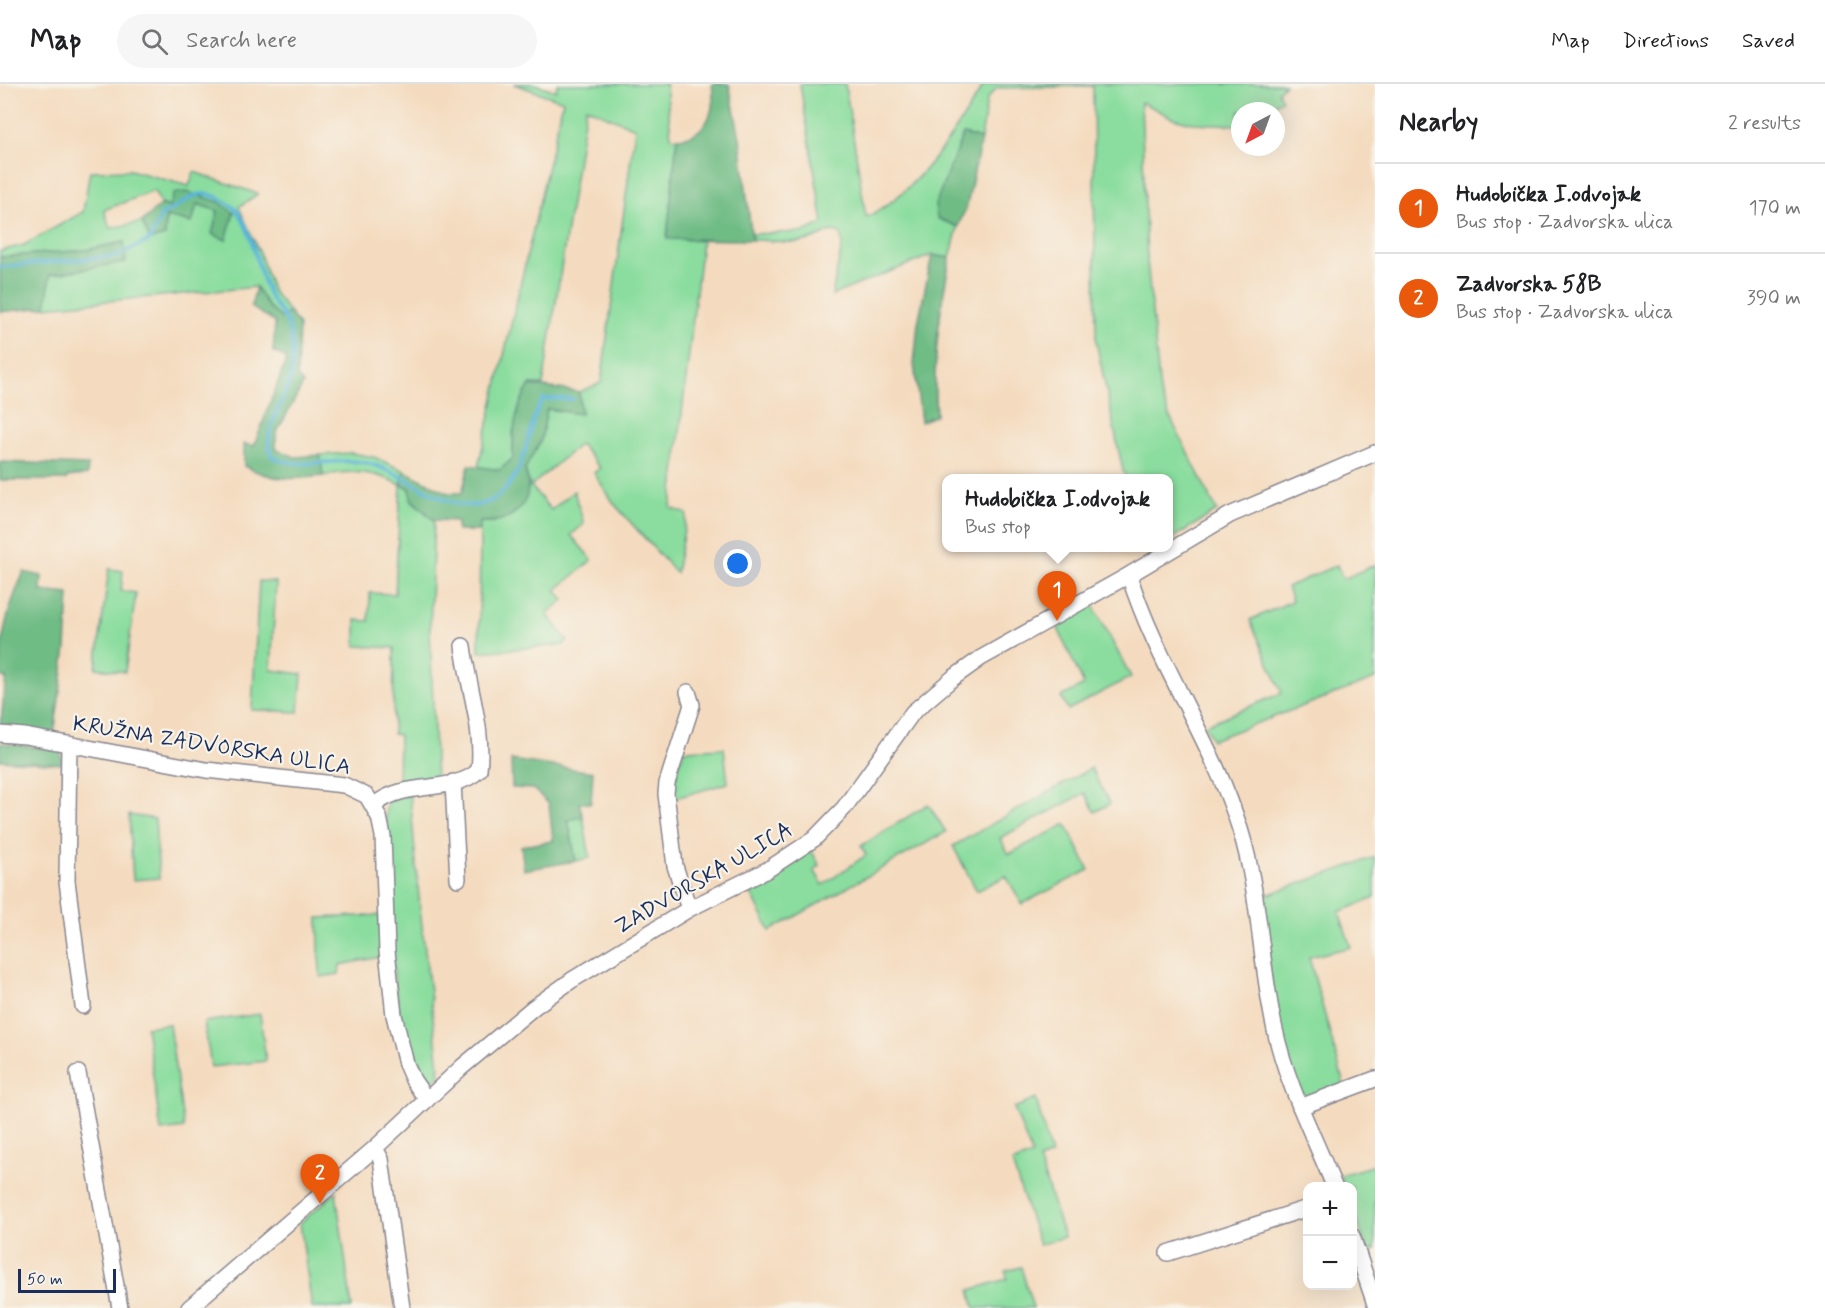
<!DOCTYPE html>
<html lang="en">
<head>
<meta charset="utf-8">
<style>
  :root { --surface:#fff; --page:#f6f6f6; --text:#202124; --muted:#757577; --line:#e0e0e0; --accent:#ea580c }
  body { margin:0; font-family:Mynerve,sans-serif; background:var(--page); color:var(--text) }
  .controls { position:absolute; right:18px; bottom:18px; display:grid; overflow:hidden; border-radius:12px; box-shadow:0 6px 24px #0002 }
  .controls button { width:54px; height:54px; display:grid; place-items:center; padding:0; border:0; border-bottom:2px solid var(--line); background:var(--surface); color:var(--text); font:30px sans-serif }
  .compass { position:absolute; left:1231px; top:18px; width:54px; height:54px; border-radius:50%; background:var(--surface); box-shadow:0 6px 24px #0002; rotate:221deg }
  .scale { position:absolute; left:18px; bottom:15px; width:98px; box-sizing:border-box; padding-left:6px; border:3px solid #1b2f5e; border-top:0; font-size:16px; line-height:21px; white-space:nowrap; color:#1b2f5e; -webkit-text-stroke:4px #f7f3e8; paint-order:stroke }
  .you { position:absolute; left:738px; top:480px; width:21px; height:21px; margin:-15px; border:4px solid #fff; border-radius:50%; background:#1a73e8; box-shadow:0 0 0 9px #1a73e833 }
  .badge { display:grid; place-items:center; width:39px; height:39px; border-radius:50%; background:var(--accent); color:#fff; font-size:20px; font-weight:700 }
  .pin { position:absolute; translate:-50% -50px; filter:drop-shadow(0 2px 3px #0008) }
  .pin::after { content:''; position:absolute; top:32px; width:21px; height:18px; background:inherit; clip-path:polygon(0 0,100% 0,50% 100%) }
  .popup { position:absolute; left:942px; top:390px; width:231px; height:78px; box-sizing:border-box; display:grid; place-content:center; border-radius:12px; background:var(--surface); filter:drop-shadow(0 2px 4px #0005); font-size:20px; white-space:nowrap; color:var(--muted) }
  .popup b { font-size:22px; color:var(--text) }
  .popup::after { content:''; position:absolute; left:50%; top:100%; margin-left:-12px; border:12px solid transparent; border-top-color:var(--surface) }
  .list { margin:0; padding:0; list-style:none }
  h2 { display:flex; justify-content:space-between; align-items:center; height:78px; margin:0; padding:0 24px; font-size:26px }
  h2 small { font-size:20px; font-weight:400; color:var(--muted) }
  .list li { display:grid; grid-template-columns:39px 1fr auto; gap:18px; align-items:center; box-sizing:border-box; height:90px; padding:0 24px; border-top:2px solid var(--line) }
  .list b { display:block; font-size:22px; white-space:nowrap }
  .list p { margin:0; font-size:20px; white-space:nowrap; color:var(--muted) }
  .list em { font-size:20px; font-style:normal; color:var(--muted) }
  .icon { flex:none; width:33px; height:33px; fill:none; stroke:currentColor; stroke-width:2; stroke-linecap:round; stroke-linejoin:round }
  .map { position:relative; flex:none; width:1375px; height:1224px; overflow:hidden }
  header { display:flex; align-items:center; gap:36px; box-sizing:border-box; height:84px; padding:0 30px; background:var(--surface); border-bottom:2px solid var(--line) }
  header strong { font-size:28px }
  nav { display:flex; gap:33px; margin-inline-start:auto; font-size:21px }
  .search { width:420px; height:54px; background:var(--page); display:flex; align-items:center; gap:15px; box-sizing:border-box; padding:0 21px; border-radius:33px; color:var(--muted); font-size:22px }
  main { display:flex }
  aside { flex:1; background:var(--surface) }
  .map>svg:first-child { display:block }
  .green { fill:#8add9e; stroke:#52867e; stroke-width:1.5; fill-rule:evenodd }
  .forest { fill:#6fbc85; stroke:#457672; stroke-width:1.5 }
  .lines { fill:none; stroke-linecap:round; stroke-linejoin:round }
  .stream { stroke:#5ab5d8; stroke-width:4 }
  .minor-casing { stroke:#88858e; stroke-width:18 }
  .minor { stroke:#fff; stroke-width:15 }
  .labels { text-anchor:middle; stroke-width:4.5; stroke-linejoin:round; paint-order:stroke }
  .street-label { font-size:22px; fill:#1b2f5e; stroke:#f7f3e8 }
</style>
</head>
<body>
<header>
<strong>Map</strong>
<div class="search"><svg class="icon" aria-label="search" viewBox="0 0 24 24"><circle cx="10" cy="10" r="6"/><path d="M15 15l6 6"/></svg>Search here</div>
<nav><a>Map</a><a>Directions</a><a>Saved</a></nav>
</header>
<main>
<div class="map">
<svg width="1375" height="1224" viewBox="0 0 1375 1224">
  <rect width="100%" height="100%" fill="#f7f3e8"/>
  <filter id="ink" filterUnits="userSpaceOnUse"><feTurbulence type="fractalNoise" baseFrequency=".0167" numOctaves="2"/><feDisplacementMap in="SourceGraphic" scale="12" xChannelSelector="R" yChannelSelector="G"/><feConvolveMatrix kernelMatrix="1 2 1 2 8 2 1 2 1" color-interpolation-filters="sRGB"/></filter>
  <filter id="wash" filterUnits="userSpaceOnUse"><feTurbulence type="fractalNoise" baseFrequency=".008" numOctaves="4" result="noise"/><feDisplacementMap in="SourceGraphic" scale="24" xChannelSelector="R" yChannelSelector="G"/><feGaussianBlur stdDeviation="1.35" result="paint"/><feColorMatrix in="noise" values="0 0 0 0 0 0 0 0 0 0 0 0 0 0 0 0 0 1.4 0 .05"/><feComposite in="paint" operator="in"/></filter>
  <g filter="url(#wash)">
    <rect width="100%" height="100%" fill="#f4dbbf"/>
    <path class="green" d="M514,0h21l21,7 1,-7h109l5,53 6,1 -10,100 35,3 -31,267 16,6 -11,59 -61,-68 -21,-32 6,-5 -20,-24 -49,42 20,24 23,-19 10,33 -13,11 21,25 -36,30 8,10 -17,14 21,27 -5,4 -84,7 1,-130h15l35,-36 -5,-17 16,-29 6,-31 34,4 -2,-21 22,-9 34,-255 -49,-21 -43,278h-13l-17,47v26l-13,12 -22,-3 85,-366z
      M800,0h45l21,133c48,-21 92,-88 118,-133h301l-7,7 4,9 -19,11h-23l-2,14 -45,-2 -20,-5 -32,-16 6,158 13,132 9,23 48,96 -49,30v-63h-42l-3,-7 -27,-130 -3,-255 -96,2 -10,11 -6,40 -18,-5 -26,84 21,9 -8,31 -18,-3 -100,40 10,-49 -1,-13 -10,-2c-32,18 -45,9 -79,9l-1,-6 53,-2 19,-9z
      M130,86l59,16 5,-14 64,22 -19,13 20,44 13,39 17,22 -8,7 -13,-13 -12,-19 -210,20 4,-32 19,-4 54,-29 -37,8 -86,7v-6l24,-6 59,-33 7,-41zM154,107l7,13 8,3 5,-14 60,20 -37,-9 -31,12 -1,20 -15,4 -8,-18 -32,6 -6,-18z
      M351,369l23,4 31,14 -4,14 9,3 1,12 23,20 -4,110 6,150 -38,7 1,-52 -6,-1 1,-86 -38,-2v-26l13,1 1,-28 25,1 6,-109c-24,-13 -51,-16 -78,-9l-3,-21z
      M1337,481l6,14 32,-14v114l-163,61 -7,-15 77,-32 -32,-73 42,-19 -5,-14z
      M109,485l14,2 -2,20 15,2 -11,79 -29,-4z
      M259,497l17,1 -5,88 31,4 -3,38 -47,-2z
      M1093,521l38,72 -63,33 -7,-13 23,-12 -28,-61z
      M724,664l4,35 -56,16v-12l12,-37z
      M1091,684l19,36 -15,8 -10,-19 -85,45 9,16 57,-30 23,46 -67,34 -16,-28 -29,15 -24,-45z
      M410,710l10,115 20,166 -12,11c-43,-67 -36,-157 -38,-234 -1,-16 -7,-36 -3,-50z
      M928,720l18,28 -176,99 -22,-44 46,-24 17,-13 9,16 -6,4 9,15 43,-30 -5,-9z
      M129,731l26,4 4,59 -26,2z
      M583,733l7,41 -14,3 -8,-42z
      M1375,773v41l-36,14 12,35 -42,10 35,128 -37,14c-27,-20 -42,-163 -49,-201z
      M380,831l1,42 -41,8 -1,9 -19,3 -2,-59z
      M260,930l6,47 -55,6 -7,-45z
      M169,940l15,104 -23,3 -15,-104z
      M1036,1015l15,56 -12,5 25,77 -25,8 -27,-82 20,-8 -18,-47z
      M1375,1081v84l-7,3 -15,-42 -1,-24h-8l-4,-11z
      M336,1108l16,116h-40l-12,-85z
      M1021,1183l12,41h-58l-5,-18 37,-11 -1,-8z"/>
    <path class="forest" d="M712,0h17l11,54 12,102 -85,-1 10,-101c31,-2 39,-28 35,-54z
      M963,50l18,5 -14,66 -9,22 -21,-9 -2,-13z
      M187,108l32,10 15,11 -8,27 -14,-6 6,-23 -21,-7 -5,19 -26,-6 -1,19 -15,4 -8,-18 19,-18 8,3 5,-14z
      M124,158l2,20 -76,13 -4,32 -46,5v-55l86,-7z
      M932,171l18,3c-10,53 -18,103 -14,157l-15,7 -7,-58 4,-41z
      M256,203l12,19 13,12 8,-6 10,13 -2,51 6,8 -27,50v15l19,8 25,-2 3,21c-31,4 -50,5 -79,-10v-22l10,2 33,-88 -14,-6 2,-30 -24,-15z
      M530,301l49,7 2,22 -34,-5 -6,31 -16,29c11,35 -11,54 -45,53l-2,9h-21v-10l-23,-1 -23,-21 -1,-11 -9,-3 4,-14 43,22h14l7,-28 31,5 13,-12c0,-27 1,-50 17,-73z
      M0,378l88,3 -1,10 -20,2 -1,3h-66z
      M24,488l18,4 -1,15 28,3 -3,54 -12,87 -54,-6 6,-51 -6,-2c0,-39 8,-69 24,-104z
      M0,659l61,7 1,14 -62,-4z
      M511,676l82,12 -2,31h-12l4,14 -15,3 8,41 -52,9 -3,-24 32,-5 -4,-37 -16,-15 -21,-1z"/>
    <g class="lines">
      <path class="stream" d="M0,183l117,-11 33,-16 12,-26c17,-5 30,-25 49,-19 7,2 19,9 24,14 19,19 22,66 36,89 5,9 14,17 17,27 4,12 5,29 4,41 -1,33 -33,59 -20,91 32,15 66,-2 99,7 53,15 109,83 148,4 10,-23 11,-48 24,-69h30"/>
    </g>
  </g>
  <g filter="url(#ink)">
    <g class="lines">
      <defs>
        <path id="minor" d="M1129,491c28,89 83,165 111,254 20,64 20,135 35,201 12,55 38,104 59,156
          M688,608l4,13 -25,78 -1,11 9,72 14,43
          M0,650l25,2 181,34 138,15 23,11 12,21 4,19 4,115 7,64 12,49 7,16 14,20
          M69,660l-2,137 16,125
          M453,698l5,97
          M375,721c29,-26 79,-10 104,-35 5,-42 -11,-83 -16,-124
          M78,989l42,235
          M1300,1023l75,-28
          M375,1064l6,11 21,149
          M1352,1152l23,68
          M1168,1169l140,-45
          M189,1224l186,-160 87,-81 72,-60 38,-27 117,-71 78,-39 47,-31 30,-31 69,-96 40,-34 28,-20 148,-83 101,-60 145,-62"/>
      </defs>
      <use href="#minor" class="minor-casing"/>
      <use href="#minor" class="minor"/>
    </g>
  </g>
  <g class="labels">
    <g class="street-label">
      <text transform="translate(212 660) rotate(9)" y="8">KRUŽNA ZADVORSKA ULICA</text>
      <text transform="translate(703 793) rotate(-30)" y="8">ZADVORSKA ULICA</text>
    </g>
  </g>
</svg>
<div class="controls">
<button>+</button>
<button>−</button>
</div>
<svg class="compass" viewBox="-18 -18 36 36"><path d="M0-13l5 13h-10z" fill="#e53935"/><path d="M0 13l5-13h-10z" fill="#757577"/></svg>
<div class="scale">50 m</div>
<div class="you"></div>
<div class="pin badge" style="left:1057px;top:537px">1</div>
<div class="popup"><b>Hudobička I.odvojak</b>Bus stop</div>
<div class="pin badge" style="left:320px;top:1120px">2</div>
</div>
<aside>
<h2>Nearby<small>2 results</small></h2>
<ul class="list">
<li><span class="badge">1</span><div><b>Hudobička I.odvojak</b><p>Bus stop · Zadvorska ulica</p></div><em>170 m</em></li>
<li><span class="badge">2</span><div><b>Zadvorska 58B</b><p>Bus stop · Zadvorska ulica</p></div><em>390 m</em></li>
</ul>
</aside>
</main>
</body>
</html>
